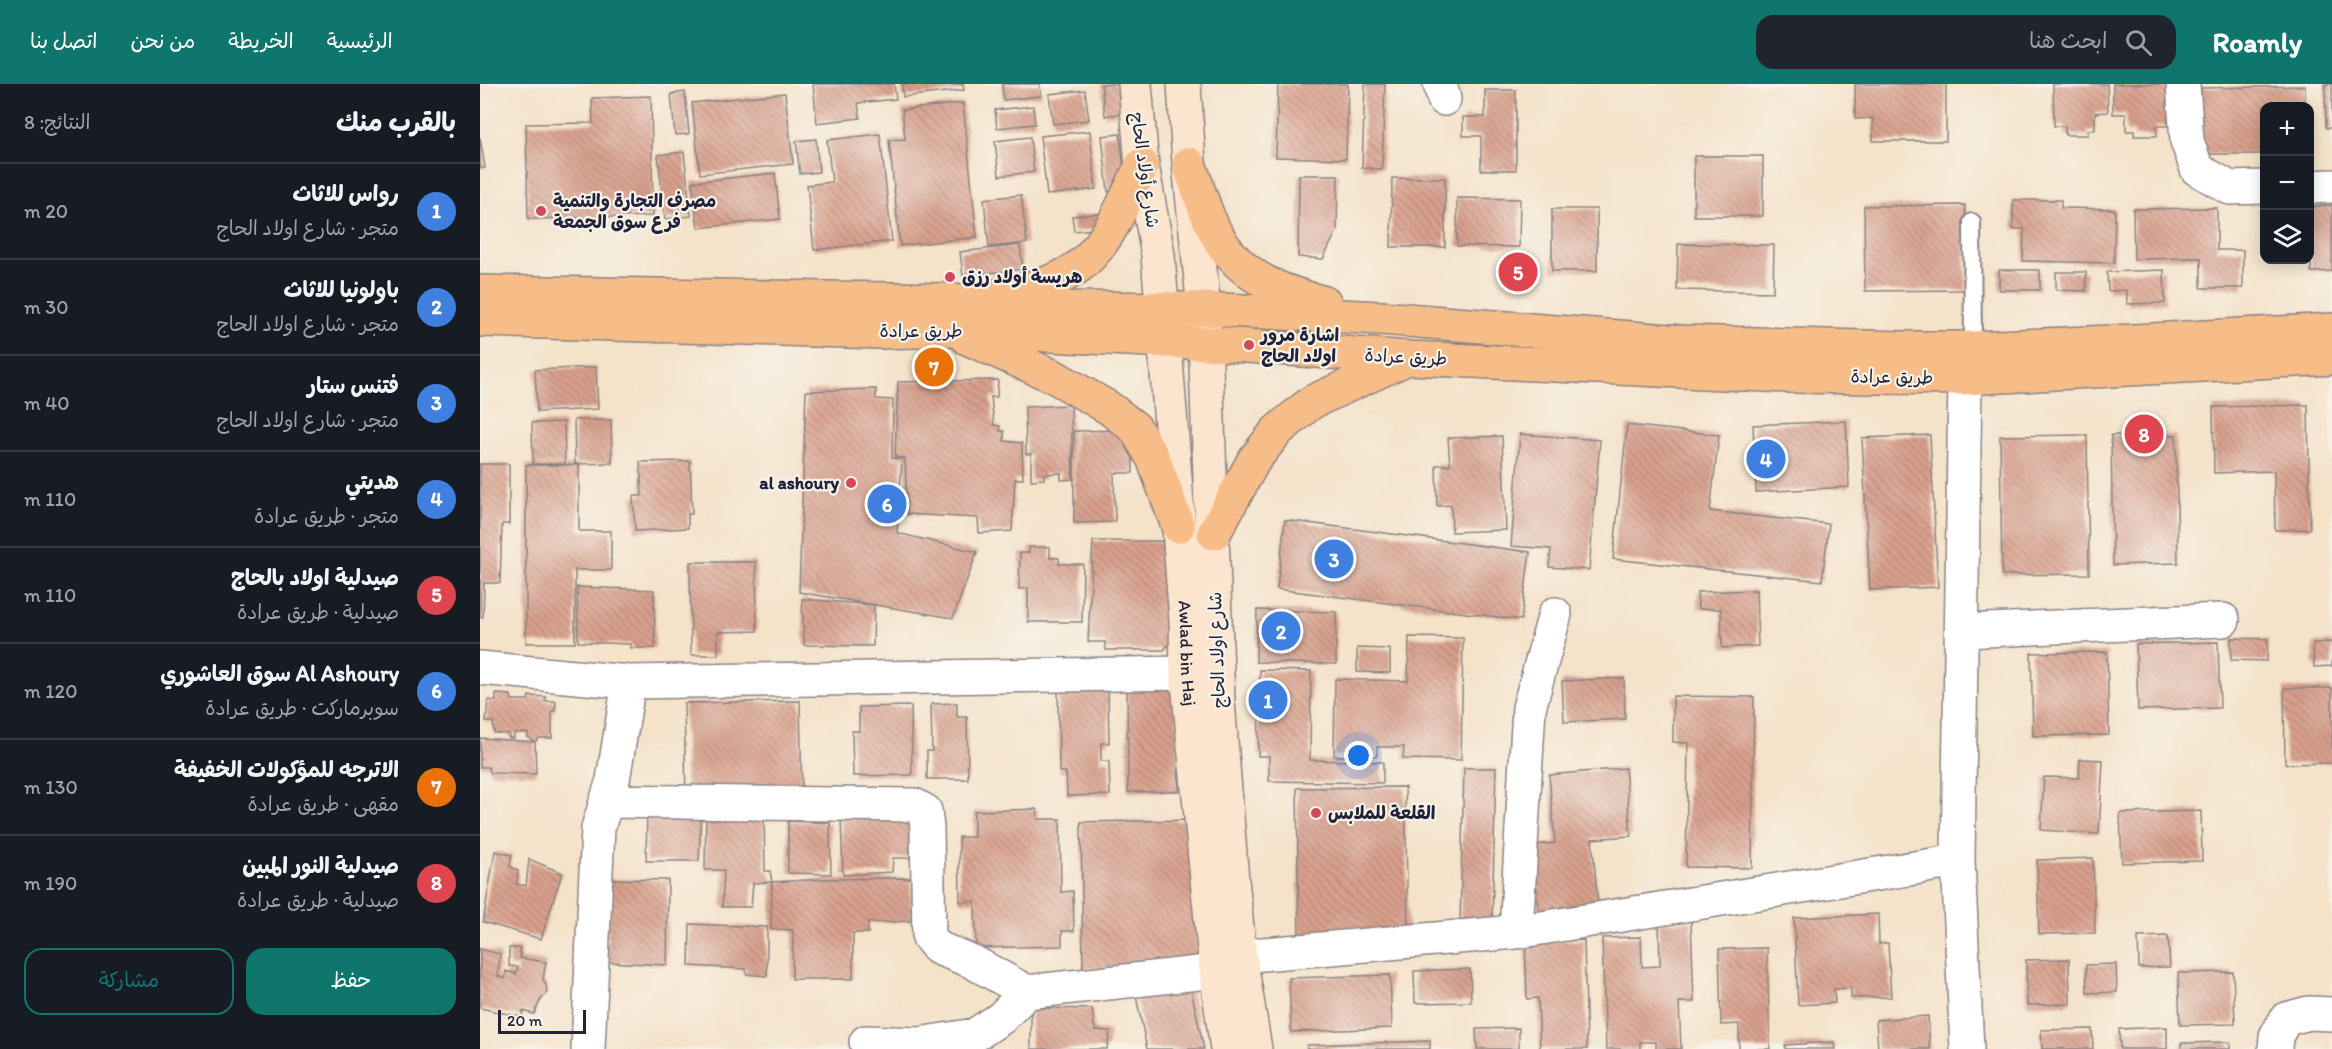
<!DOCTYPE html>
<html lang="ar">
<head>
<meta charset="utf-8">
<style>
  :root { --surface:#171b24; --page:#20242c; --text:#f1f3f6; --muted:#9ea1a6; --line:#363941; --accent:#0f766e }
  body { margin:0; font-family:Itim,"Playpen Sans Arabic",sans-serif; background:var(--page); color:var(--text); direction:rtl }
  .controls { position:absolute; right:18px; top:18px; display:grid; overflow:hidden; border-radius:12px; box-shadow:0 3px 15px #0003 }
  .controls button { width:54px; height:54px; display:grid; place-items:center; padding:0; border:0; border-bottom:2px solid var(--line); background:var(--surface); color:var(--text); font:30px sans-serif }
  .scale { position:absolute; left:18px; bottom:15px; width:88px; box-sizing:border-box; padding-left:6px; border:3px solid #22223b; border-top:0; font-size:16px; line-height:21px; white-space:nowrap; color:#22223b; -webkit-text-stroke:4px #f7f3e8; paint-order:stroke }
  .you { position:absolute; left:879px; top:672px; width:21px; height:21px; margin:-15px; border:4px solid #fff; border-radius:50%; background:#1a73e8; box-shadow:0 0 0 9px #1a73e833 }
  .badge { display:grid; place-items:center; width:39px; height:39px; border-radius:50%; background:var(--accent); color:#fff; font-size:20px; font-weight:700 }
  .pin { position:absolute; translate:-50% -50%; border:3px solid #fff; box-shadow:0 2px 6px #0006 }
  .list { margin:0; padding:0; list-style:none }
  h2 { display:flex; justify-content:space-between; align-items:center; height:78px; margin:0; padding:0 24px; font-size:26px }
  h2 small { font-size:20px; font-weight:400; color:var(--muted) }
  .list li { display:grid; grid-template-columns:39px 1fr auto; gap:18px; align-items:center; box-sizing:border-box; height:96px; padding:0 24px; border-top:2px solid var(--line) }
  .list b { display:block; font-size:22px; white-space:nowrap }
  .list p { margin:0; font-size:20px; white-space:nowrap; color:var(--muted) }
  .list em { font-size:20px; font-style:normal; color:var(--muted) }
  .actions { display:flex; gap:12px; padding:18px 24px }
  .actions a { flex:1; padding:14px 0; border:2px solid var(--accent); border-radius:18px; text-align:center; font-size:21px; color:var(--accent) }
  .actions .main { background:var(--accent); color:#fff }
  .icon { flex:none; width:33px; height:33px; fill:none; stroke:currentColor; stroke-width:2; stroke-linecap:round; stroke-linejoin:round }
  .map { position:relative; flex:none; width:1852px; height:965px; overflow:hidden; direction:ltr }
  header { display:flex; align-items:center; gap:36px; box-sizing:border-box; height:84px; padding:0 30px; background:var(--accent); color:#fff }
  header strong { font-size:28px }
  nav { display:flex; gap:33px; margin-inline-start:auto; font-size:21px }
  .search { width:420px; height:54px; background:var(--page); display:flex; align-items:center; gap:15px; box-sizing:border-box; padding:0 21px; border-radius:18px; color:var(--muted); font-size:22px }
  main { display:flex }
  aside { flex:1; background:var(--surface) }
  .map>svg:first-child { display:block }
  .building { fill:url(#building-back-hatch) }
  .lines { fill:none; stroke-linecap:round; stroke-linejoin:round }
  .lane-casing { stroke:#8b8282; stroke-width:20 }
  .street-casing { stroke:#8b8282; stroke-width:36 }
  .secondary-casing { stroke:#8b8282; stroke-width:36 }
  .primary-casing { stroke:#8b8282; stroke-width:36 }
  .lane { stroke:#fff; stroke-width:16 }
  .street { stroke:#fff; stroke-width:33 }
  .secondary { stroke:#fce5cf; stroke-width:33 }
  .primary { stroke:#f7bd88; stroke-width:33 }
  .poi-dot { fill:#d1495b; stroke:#f7f3e8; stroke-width:2 }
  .labels { text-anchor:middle; stroke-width:4.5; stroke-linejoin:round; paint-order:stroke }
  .street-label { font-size:18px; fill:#22223b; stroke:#f7f3e8 }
  .poi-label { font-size:18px; font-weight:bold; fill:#22223b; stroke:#f7f3e8; text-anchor:start }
</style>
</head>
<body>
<header>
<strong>Roamly</strong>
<div class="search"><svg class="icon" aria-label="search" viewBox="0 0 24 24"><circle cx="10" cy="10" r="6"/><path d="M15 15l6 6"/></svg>ابحث هنا</div>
<nav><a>الرئيسية</a><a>الخريطة</a><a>من نحن</a><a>اتصل بنا</a></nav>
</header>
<main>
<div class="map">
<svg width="1852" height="965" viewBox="0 0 1852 965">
  <defs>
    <pattern id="building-back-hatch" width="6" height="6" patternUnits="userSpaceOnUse" patternTransform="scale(1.5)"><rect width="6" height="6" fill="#d9a08d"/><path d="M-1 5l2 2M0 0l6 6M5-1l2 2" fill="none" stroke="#b08274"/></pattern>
  </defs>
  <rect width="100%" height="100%" fill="#f7f3e8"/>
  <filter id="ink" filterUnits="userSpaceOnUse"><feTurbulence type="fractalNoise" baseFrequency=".0167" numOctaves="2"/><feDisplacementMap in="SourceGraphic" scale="12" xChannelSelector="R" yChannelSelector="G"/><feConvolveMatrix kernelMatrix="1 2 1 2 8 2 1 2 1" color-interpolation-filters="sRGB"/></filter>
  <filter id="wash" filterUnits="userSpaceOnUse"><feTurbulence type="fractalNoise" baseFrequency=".008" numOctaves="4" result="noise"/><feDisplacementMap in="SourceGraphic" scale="24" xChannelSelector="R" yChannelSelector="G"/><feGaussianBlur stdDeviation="1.35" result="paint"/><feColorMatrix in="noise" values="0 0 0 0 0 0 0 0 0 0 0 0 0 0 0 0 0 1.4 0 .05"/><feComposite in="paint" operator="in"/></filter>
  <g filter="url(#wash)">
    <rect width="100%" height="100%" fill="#f4e2c9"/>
    <g id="blocks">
      <path class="building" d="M333,0h81l2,15 -38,4 2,15 -43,5z
        M422,0h61l1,6 -61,7z
        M522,0h38l1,12 -38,4z
        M621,0h20l3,29 -19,3z
        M798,0h70l-2,75 -70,-2z
        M885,0h20l-3,85 -20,-1z
        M1375,0h91v57h-73v-23l-18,1z
        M1573,0h54l1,28 -13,1v17h-7v5h-23v-9h-11z
        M1633,0h54l1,42h-12l1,10h-23v-5h-8v-17h-13z
        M1845,0h7v44h-6z
        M1825,2v20h-41v48h-62l-1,-66z
        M605,6l4,30 -36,4 -4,-30z
        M1005,6h31v80h-35v-34h-18v-19h22z
        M205,8l4,42 -14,1 -4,-41z
        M305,9l8,71 -93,10 -8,-71z
        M171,12l2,120 -125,3 -2,-95 67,-1 -1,-25z
        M483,19l14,134 -77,9 -11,-106 16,-1 -3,-29z
        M553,22l2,18 -38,4 -2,-18z
        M610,47l6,58 -49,6 -7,-59z
        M400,50l12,107 -78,9 -7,-65 25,-3 -5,-42z
        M640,50l6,56 -18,2 -6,-56z
        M0,53l5,31h-5z
        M550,53l4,35 -35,4 -4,-35z
        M336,55l3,33 -19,2 -4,-33z
        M204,68l7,64 -26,3 -7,-64z
        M1214,72h69v60h-69z
        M295,89l5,46 -82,9 -6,-46z
        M819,91h39l-1,55 -14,29 -25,-2z
        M912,94h53v69h-54z
        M541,111l6,48 -38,4 -5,-48z
        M977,114l63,1 -1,48 -62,-1z
        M1533,116h48v8l54,1 -1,54 -91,-2 1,-32h-11z
        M1485,121l1,85 -101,1 -1,-85z
        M1852,121v66l-21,1 -1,-65z
        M1737,124v42h26v38h-42v-30l-67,1 -1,-50z
        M1072,125h45v62h-45z
        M623,129l1,15 -30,3 -2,-15z
        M1198,160l96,1 -1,47 -96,-2z
        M540,161l3,24 -60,7 -3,-24z
        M1519,186h41v20h-41z
        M1684,186l1,33 -38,1v-14l-19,1 -1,-19z
        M1576,188h30v19l-30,-1z
        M116,283l2,42 -61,3 -2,-42z
        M518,296l-1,17h-6l3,28 6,1v5h4v10l18,2 1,36h-8l-3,52 -33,2 -1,-15 -71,-4 -2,-56 -10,-1 3,-75z
        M396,305v10l17,1 -1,58 10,1 -5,74 80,19 -24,66 -154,-26 7,-201z
        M591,321l2,74 -12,1v-7l-17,1v5l-13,1v-26h-5l-1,-47z
        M1828,321l2,124 -35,1 -1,-59 -60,2 -1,-66z
        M94,336h37l1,43 -37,1z
        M1366,337l3,66 -93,5 -3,-67z
        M84,338l1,42h-32l-1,-41z
        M1147,341l92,10 -9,76 119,13 -7,57 -209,-22z
        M652,346l1,43h-19l1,49 -41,1v-92z
        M1040,350l80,6 -11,130 -40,-3 2,-18 -40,-3z
        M1450,351l8,152 -68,3 -8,-152z
        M1607,351l2,139 -87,1 -2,-139z
        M1631,351h65l2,128 -65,2z
        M1022,352l4,94 -54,2 -1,-27 -14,1 -1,-41h14l-2,-27z
        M210,377l2,53h-4v14l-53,3 -2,-35h9l-2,-34z
        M0,380h29v60h-7l-2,59h-16l-1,34h-3z
        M46,381h53v66h32v39h-36v73h-49z
        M805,436l245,32 -9,68 -244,-31z
        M613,457h75l7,96 -11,13h-58l-1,-8h-17z
        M549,463h21v11h9v6h24l-1,58h-54v-34l-9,1 1,-36h9z
        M210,478h66l1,69 -39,1v23h-27z
        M97,503l77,3 1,58h-24v-4l-53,-2z
        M1276,506l2,56 -36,2 -1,-39h-23l-1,-17z
        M322,515l72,6 -1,41 -69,-1z
        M777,526l79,2v52l-80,-2z
        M929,553l54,1 -2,122 -58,-1 1,-12h-27v9h-43l1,-77 73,2z
        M1751,554l37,1 -1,22 -36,-1z
        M1738,558l2,66 -82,2 -2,-66z
        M1852,558v24l-18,1 -1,-24z
        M877,564l33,1v24l-33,-1z
        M1627,568l2,83 -76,1 -2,-83z
        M780,586l51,1 -1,89 73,2v21l-114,-2v-25h-11z
        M1144,594l1,41 -61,3 -2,-41z
        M697,603l2,104 -51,1 -1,-104z
        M1804,604h48v75l-47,1z
        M628,605l1,54h-8v18h8l1,34 -43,1 -1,-24h-7l-1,-82z
        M16,610l15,1 1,5h16l1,-4 17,1 -1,4h11l-1,10h-3v27h-13l-4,4 -7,-5v-4h-14v5h-5v-4l-15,-1 -1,-11h-7l2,-22 8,1z
        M1193,612l81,1 -2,171 -66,-1 2,-124 -15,-1z
        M320,617l2,96 -116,2 -2,-96z
        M477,619v14h10l1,62h-41v-28h5l-1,-47z
        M431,622l1,69 -59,1 -1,-45h7v-24z
        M0,654l55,4 1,32 -45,-1 -3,-6h-8z
        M1600,675l23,1 -4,74 -58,-4 3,-53 35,1z
        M984,684h32l-4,155h-32z
        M1145,684l6,68 -39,3 7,76 -60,5 -6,-75 22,-2 -6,-68z
        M925,703l3,147 -109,2 -2,-148z
        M221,724l-2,53h-53l1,-52z
        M557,725l1,10h22l1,73 12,-1 1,40h-12v15l-86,2 -1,-47 -15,1 -1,-65h15v-26z
        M226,726h58l1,61h5l2,11 53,-3 86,-1v43l-43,2v10h-15v46h-61l1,-49 -22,-1 1,-47 -19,1 -2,24h-29l2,-37h-19z
        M1721,727l1,50 -80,2 -2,-50z
        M361,732h70l-1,42h-17l-1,14 -49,3z
        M714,736l3,147 -114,2 -2,-147z
        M308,737l42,2 1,51 -43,-1z
        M15,767l17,4 -2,11 8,5 -1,13 9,2 3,-27 33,14 -21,66 -58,-17z
        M1613,774l2,75 -56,1 -2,-74z
        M128,795l60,1 -1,85 -60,-3z
        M1398,830l1,30 9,-1 3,54 -40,1v-10l-17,1 1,14 -37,2 -4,-87z
        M1211,837l3,81h-15l2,47h-25v-7h-16v7h-34l-4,-111 39,-1 1,30 18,-1 -1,-44z
        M210,840l77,3v49l-21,-2v-5l-57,-3z
        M1688,852l2,31 -31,1 -1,-31z
        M1104,856l3,109h-47l-2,-51 -11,1 -2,-57z
        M29,864h11v10l26,4 -3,17 3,6 1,7 -7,9 -6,13 -11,-3 -1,6 -42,-9v-59l20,5 -2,22 7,3 1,-8 10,3 2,-7 -9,-1z
        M1287,864l3,101h-31v-25l-18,1 -2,-76z
        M1589,875l1,45 -43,1 -1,-45z
        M1636,880l1,28 -30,1 -1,-28z
        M990,885l1,33 -56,1 -1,-32z
        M1753,888l2,52 -55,1 -2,-52z
        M910,891l2,53 -101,4 -2,-54z
        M709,896l15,69h-57l-12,-58z
        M551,924l61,1 3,21 15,1 -3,18h-76z
        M1448,932l2,33h-52l-2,-29z
        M1687,943v22h-47l-1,-20z
        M1039,944v21h-42l-1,-20z
        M1612,945l1,20h-51l-1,-19z
        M950,957v8h-123v-4z
        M1354,958l1,7h-50v-4z
        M1750,958v7h-49v-6z"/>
    </g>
  </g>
  <g filter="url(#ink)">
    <use href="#blocks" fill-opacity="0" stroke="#8b8282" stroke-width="1.5"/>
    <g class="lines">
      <defs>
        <path id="lane" d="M1492,138l1,126"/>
        <path id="street" d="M960,0l4,15
          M1703,0l4,57 10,28 33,19 34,-1
          M1830,103l22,-1
          M1485,294l-7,483 9,188
          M1482,547l261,-11
          M0,584l149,14 558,-9
          M126,717l308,4 11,6 2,17 2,109 9,11 35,14 54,30 189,-21
          M1036,848l13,-224 26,-94
          M760,872l276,-24 442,-71
          M386,958l53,2 56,-9 26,-17 26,-26
          M108,965l10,-221 15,-48 16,-98
          M1795,965l1,-13 10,-17 23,-6 23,1"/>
        <g id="secondary">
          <path id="s1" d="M655,0l7,81 16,90 28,366 1,52 29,298 11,78"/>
          <path d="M704,0l5,80 15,145 14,392 14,179 8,76 15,93"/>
        </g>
        <path id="primary" d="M709,80c10,26 18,58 34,81 24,35 62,48 102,58
          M0,208l468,8 118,8 138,1 177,9 300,24 224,6h68l161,-7 198,-11
          M523,209c92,-12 103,-53 139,-128
          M0,236l400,12 69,-2 257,13 204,15 376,18 179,2 367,-20
          M487,254l88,39 54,31 26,20 18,30 25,68
          M734,449l40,-73 23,-29 35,-29 96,-44"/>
      </defs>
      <use href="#lane" class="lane-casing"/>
      <use href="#street" class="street-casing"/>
      <use href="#secondary" class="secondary-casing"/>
      <use href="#primary" class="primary-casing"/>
      <use href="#lane" class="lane"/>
      <use href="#street" class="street"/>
      <use href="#secondary" class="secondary"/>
      <use href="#primary" class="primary"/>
    </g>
  </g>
  <g class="poi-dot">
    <circle cx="61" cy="127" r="6"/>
    <circle cx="470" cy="193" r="6"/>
    <circle cx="769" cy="261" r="6"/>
    <circle cx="371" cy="399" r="6"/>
    <circle cx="836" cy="729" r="6"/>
  </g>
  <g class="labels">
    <g class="street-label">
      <text transform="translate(665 86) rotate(82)" y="6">شارع أولاد الحاج</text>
      <text x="441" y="253">طريق عرادة</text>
      <text transform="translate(926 273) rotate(3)" y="6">طريق عرادة</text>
      <text transform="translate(1412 293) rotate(1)" y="6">طريق عرادة</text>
      <text transform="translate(737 566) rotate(-92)" y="6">شارع اولاد الحاج</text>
      <text dy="6" stroke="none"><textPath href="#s1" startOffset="572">Awlad bin Haj</textPath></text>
    </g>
    <g class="poi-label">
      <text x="73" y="123">مصرف التجارة والتنمية<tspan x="73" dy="21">فرع سوق الجمعة</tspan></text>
      <text x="482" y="199">هريسة أولاد رزق</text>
      <text x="781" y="257">اشارة مرور<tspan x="781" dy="21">اولاد الحاج</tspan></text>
      <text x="359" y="405" text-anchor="end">al ashoury</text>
      <text x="848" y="735">القلعة للملابس</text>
    </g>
  </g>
</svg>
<div class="controls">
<button>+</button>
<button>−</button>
<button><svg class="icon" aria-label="layers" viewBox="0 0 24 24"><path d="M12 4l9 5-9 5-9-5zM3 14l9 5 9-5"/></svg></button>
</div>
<div class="scale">20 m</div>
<div class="you"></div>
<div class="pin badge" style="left:788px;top:616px;background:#3f7fe0">1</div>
<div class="pin badge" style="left:801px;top:547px;background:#3f7fe0">2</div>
<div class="pin badge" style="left:854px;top:475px;background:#3f7fe0">3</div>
<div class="pin badge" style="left:1286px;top:375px;background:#3f7fe0">4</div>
<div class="pin badge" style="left:1038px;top:188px;background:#e0444e">5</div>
<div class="pin badge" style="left:407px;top:420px;background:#3f7fe0">6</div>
<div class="pin badge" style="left:454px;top:283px;background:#e8710a">7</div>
<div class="pin badge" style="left:1664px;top:350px;background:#e0444e">8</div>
</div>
<aside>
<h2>بالقرب منك<small>النتائج: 8</small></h2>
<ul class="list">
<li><span class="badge" style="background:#3f7fe0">1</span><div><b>رواس للاثاث</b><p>متجر · شارع اولاد الحاج</p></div><em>20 m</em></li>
<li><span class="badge" style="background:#3f7fe0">2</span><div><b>باولونيا للاثاث</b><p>متجر · شارع اولاد الحاج</p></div><em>30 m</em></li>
<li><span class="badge" style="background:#3f7fe0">3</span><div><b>فتنس ستار</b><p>متجر · شارع اولاد الحاج</p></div><em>40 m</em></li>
<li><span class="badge" style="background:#3f7fe0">4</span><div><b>هديتي</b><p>متجر · طريق عرادة</p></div><em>110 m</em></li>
<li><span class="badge" style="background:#e0444e">5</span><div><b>صيدلية اولاد بالحاج</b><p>صيدلية · طريق عرادة</p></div><em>110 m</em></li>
<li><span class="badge" style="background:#3f7fe0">6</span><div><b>Al Ashoury سوق العاشوري</b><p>سوبرماركت · طريق عرادة</p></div><em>120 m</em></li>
<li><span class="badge" style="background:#e8710a">7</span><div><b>الاترجه للمؤكولات الخفيفة</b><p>مقهى · طريق عرادة</p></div><em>130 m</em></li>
<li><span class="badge" style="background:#e0444e">8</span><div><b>صيدلية النور المبين</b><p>صيدلية · طريق عرادة</p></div><em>190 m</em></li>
</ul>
<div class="actions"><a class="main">حفظ</a><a>مشاركة</a></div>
</aside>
</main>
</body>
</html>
